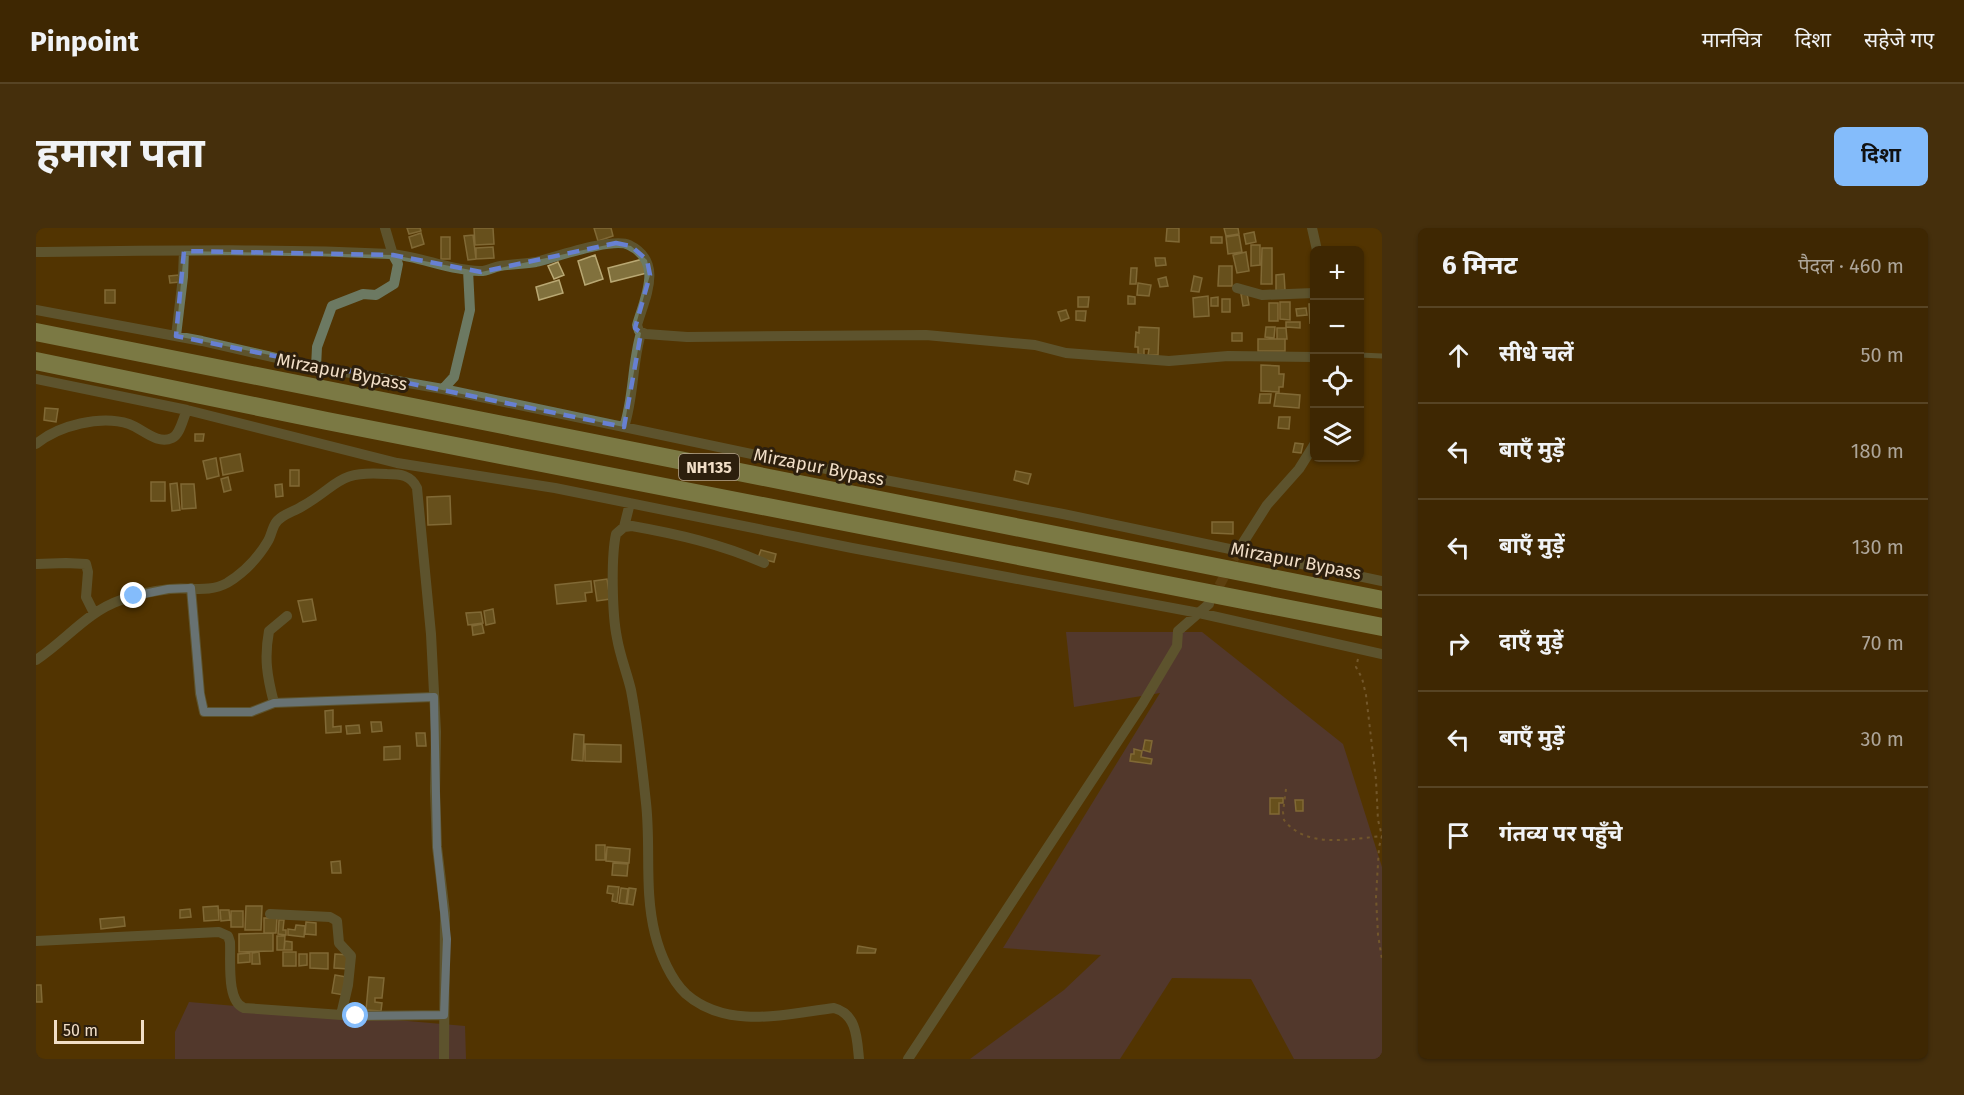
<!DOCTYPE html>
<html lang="hi">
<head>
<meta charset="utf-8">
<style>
  :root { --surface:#3e2702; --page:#452f0c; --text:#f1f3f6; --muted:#ada599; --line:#574424; --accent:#84bcfb }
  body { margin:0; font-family:"Fira Sans","Noto Sans Devanagari",sans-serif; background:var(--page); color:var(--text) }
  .controls { position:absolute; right:18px; top:18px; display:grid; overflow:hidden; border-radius:9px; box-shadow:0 2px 4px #0004 }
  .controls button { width:54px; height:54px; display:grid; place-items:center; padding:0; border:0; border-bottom:2px solid var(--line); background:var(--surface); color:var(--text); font:30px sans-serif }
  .scale { position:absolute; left:18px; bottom:15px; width:90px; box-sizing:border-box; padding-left:6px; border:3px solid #f1dec7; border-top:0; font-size:16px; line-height:21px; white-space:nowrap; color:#f1dec7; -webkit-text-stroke:4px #2d1f0d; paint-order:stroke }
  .stop { position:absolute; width:18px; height:18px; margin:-14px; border:4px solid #84bcfb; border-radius:50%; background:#fff }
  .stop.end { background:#84bcfb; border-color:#fff; box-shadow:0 2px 6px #0008 }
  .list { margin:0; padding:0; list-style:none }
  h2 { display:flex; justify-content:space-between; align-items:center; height:78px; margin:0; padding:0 24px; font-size:26px }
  h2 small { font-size:20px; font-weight:400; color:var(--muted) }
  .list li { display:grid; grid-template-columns:39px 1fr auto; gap:18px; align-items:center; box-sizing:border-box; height:96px; padding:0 24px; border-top:2px solid var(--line) }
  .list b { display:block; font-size:22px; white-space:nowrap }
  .list em { font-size:20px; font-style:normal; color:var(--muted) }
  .icon { flex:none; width:33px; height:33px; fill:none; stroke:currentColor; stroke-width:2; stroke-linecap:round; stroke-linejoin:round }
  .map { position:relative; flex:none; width:1346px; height:831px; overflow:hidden; border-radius:9px }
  header { display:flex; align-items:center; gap:36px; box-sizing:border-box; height:84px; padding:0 30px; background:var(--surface); border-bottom:2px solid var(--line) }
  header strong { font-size:28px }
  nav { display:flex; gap:33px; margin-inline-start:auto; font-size:21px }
  .intro { display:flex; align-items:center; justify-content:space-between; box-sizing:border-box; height:144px; padding:0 36px }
  h1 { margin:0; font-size:42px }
  .button { padding:15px 27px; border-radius:9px; background:var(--accent); color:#111; font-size:21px; font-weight:700 }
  main { display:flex; gap:36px; padding:0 36px }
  aside { flex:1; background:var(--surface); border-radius:9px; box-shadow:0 2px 4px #0004 }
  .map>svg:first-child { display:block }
  .green { fill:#533c60 }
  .building { fill:#81713d; stroke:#b9a873; stroke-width:1.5 }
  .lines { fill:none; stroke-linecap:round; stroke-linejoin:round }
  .street-tunnel { stroke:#6a4e20; stroke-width:10; stroke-dasharray:10 5; stroke-linecap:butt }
  .path { stroke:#9b825d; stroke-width:2; stroke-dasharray:3 4.5; stroke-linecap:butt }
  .lane { stroke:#6c7962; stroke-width:5 }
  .street { stroke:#6c7962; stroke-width:10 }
  .highway { stroke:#adcd96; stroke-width:18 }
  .route { stroke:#84bcfb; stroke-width:8 }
  .marked { fill:none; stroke:#6780d2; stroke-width:4.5; stroke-dasharray:12 8; stroke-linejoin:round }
  .labels { text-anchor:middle; stroke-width:6; stroke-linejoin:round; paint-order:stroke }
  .shield { fill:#2d1f0d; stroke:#b6a58f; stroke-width:1.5 }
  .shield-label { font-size:16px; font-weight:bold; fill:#f1dec7 }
  .street-label { font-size:18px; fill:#f1dec7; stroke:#2d1f0d }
</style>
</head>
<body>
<header>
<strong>Pinpoint</strong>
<nav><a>मानचित्र</a><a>दिशा</a><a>सहेजे गए</a></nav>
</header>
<div class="intro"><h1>हमारा पता</h1><a class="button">दिशा</a></div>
<main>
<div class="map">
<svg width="1346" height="831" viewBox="0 0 1346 831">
  <rect width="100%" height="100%" fill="#523402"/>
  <path class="green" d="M1030,404h136l141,112 39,123v192h-88l-43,-80 -79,-1 -52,81h-150l94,-69 37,-35 -98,-7 157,-255 -86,14z
    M153,774l276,24 1,33h-291v-27z"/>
  <path class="building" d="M371,0h13l1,3 -12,3z
    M438,0h19l1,16 -19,1z
    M558,0h17l2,8 -15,5z
    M1131,0h12v14l-13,-1z
    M1188,0h14l1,6 -13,2z
    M1218,4l2,10 -10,2 -2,-10z
    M385,5l3,11 -12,4 -3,-11z
    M437,7l3,24 -8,1 -4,-24z
    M1203,7l3,17 -14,2 -2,-17z
    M405,9h9v22h-9z
    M1175,9h11v6h-11z
    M1215,17h9v20l-9,1z
    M457,19l1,11 -18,1v-11z
    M1226,20h10v36h-11z
    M1210,24l3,19 -12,2 -4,-18z
    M559,27l8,24 -18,6 -7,-24z
    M1119,30h10l1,7 -10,1z
    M607,31l4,14 -36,9 -3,-14z
    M522,34l6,13 -10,4 -6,-13z
    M1183,38h13v20h-14z
    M1095,40h6l-1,16h-6z
    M1248,46l1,16 -9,1v-16z
    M143,47l1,7 -10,1 -1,-7z
    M1158,48l8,2 -3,14 -8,-1z
    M1130,49l2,9 -8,1 -2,-8z
    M523,52l4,13 -24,7 -3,-13z
    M1102,55l13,2 -2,11 -12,-1z
    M69,62h10v13h-10z
    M1211,65l2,12 -6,1 -2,-12z
    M1092,68l7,1v7h-7z
    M1172,68l1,20 -15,1 -1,-19z
    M1042,69h11l-1,10h-10z
    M1182,69v9h-7v-8z
    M1186,71h8v13h-8z
    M1244,74h10v18l-10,-1z
    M1233,75h9v18h-9z
    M1273,76h5v18l-4,1z
    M1270,80l1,7 -10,1 -1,-7z
    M1030,82l3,8 -8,3 -3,-9z
    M1040,83h10l-1,10 -9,-1z
    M1250,94h14v6l-14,-1z
    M1103,99l20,1 -1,27h-10l1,-6h-5v6l-6,-1v-7h-3l1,-15 3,1z
    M1230,99h9l-1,11 -9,-1z
    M1241,100h9l1,11h-10z
    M1196,105h10v8h-10z
    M1222,111h27v12h-27z
    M1225,137l18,1v8h5l-1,13h-4v5l-18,-1z
    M1240,165l24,2 -1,13 -25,-2z
    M1224,166h11l-1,9h-11z
    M9,180l13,1 -2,13 -12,-2z
    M1243,189h11l-1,12 -11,-1z
    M159,206h9l-1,7h-8z
    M1259,215l8,1 -2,9 -8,-1z
    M204,226l3,17 -20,4 -3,-17z
    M180,230l3,18 -12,3 -4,-18z
    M254,242h9v16h-9z
    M980,243l15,3 -3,10 -14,-4z
    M192,249l3,13 -7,2 -3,-13z
    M115,254h14v19h-14z
    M141,255l3,27 -8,1 -2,-27z
    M145,256h13l2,24 -14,1z
    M246,256l1,12 -7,1 -1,-12z
    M414,268l1,28 -23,1 -1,-28z
    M1176,294h21v12l-21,-1z
    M725,322l15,4 -2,8 -16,-4z
    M571,351l3,20 -13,2 -3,-20z
    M555,353l1,11 -7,1 1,8 -29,3 -2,-19z
    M276,371l4,21 -13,2 -5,-21z
    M457,381l2,14 -9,2 -2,-14z
    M445,384l2,11 -15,2 -2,-12z
    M446,396l2,9 -11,2 -1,-9z
    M297,482v17l8,-1v6l-15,1 -1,-22z
    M335,494h10l1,9 -10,1z
    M323,497l1,8 -13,1 -1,-8z
    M380,505h9l1,13h-9z
    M538,506l10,1 -1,26 -11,-1z
    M1109,512l7,1 -2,11 -7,-2z
    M549,516l36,1v17l-36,-1z
    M364,518v13l-16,1v-13z
    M1098,521l8,2 -1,6 11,2 -1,5 -21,-3 1,-7h3z
    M1234,570h13v5h-4v11h-9z
    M1259,572h8v11h-7z
    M560,617h9v15h-9z
    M571,619l23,2 -1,14 -23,-2z
    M304,633l1,12h-9l-1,-11z
    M577,635l15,1 -1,12 -15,-1z
    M572,658l11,1 -2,15 -5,-1 1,-7 -6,-1z
    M585,660l7,1 -2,15 -7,-1z
    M593,660l7,1 -3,16 -6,-1z
    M182,678l1,14 -15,1 -1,-14z
    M210,678h16l-1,24h-16z
    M154,681l1,8 -11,1v-8z
    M184,682h9l1,10 -9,1z
    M195,683h12v16h-12z
    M88,689l1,9 -24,3 -1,-10z
    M228,690h13l-1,15h-12z
    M243,692h5l-1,10h3v5l-8,-1z
    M270,694l10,1v12l-11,-1z
    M260,697l9,1 -1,11 -16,-2v-6l7,1z
    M237,705v18l-34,1v-18z
    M241,708h8l-1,14h-7z
    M249,713l7,1v8h-8z
    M822,718l18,3 -1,4h-18z
    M223,724l1,12h-8v-11z
    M247,724h13v14h-13z
    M214,725v9l-12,1v-9z
    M274,725h18v16l-18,-1z
    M263,726h8v11l-8,1z
    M299,726l14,1 -1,14 -14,-1z
    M299,747l12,2 -3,18 -12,-2z
    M333,749l15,1 -2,20h-7v4l7,1 -1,8 -15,-1z
    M0,757h5l1,17h-6z"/>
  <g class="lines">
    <path class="street-tunnel" d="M1176,371l27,-50"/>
    <path class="path" d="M1322,431l-2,8 6,11 4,17 10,85 2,40 4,16 -3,11 -3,50 2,38 4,24
      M1250,561l-3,23 1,8c22,29 67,19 98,16"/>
    <path class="lane" d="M1324,127l22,1"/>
    <path class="street" d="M1276,0l5,22
      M0,24c118,-1 236,-4 354,2 30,2 58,16 89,17 7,1 14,-4 21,-5 12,-2 24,-2 36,-4 20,-5 77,-25 93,-17 35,17 16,52 8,80l2,6 7,3 41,3 239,-2 109,10 31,8 103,8 59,-5 86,1
      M1201,60l25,7 52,-2
      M0,82l166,31 114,26 127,22 342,72 278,53 319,67
      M140,108l7,-59 1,-26
      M280,139l1,-20 15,-41 31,-12 13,1 18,-11 4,-20 -5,-9 -8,-27
      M0,151l151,31 210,53 158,25 297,60 347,65 183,41
      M407,161l11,-12 16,-67 -2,-40
      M588,199c10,-30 8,-64 17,-94
      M0,216c23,-19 65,-29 93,-20 14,5 28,21 43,14 8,-3 11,-20 15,-28
      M588,299l6,-24
      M1203,321l28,-44 32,-36 15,-24
      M728,335c-43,-19 -87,-29 -132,-37l-8,1 -8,7c-5,23 -4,80 1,104 3,18 10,35 14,52 7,37 11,75 15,113 5,44 -2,87 9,131 5,20 16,46 31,60 41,36 100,20 148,14 23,6 23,31 25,51
      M0,336l30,-1 20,1 2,8 -2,25 8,16
      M155,360l9,106 4,18h47l23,-9
      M251,388l-18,15c-5,27 -2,45 5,72l160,-6
      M0,432c29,-19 52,-49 85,-60 16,-6 32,-9 49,-11 20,-2 39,4 57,-6 18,-11 31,-25 41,-42 3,-5 4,-12 7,-17 5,-9 18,-12 26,-17 38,-21 35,-37 86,-33 13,0 24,1 30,14l14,146 5,98 -1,59 2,56 8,66 -1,146
      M234,686l60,3 7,4 2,22 12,13 -3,29 -7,30
      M0,713l183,-9 9,4 2,6c1,18 -4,59 14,66l112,8 88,-1
      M872,831l235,-356 34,-57 1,-15 31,-27"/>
    <path class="highway" d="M0,104l1346,268
      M0,133l291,60 1055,206"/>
  </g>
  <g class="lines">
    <path class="route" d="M98,368l34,-7 23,-1 9,105 4,19h47l23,-9 160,-6 3,150 10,92 -3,76 -88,1"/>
  </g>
  <path d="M0 0H1346V831H0ZM580,15l15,3 16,14 3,15 -15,53 6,5 -17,94 -448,-91 8,-85 209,4 88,17z" fill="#523402" fill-opacity=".55" fill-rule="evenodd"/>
  <path class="marked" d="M580,15l15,3 16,14 3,15 -15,53 6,5 -17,94 -448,-91 8,-85 209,4 88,17z"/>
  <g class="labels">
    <rect class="shield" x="643" y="226" width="60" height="26" rx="4.5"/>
    <g class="shield-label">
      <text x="673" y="245">NH135</text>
    </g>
    <g class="street-label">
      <text transform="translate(306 144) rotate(11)" y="6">Mirzapur Bypass</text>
      <text transform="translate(783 239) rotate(11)" y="6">Mirzapur Bypass</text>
      <text transform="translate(1260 333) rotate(11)" y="6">Mirzapur Bypass</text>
    </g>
  </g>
</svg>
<div class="controls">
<button>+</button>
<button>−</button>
<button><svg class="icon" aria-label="locate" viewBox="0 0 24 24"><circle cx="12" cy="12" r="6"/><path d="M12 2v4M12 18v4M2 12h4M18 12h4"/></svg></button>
<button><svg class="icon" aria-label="layers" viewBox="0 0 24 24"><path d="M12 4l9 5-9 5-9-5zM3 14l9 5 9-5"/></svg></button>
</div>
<div class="scale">50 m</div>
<div class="stop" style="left:320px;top:788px"></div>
<div class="stop end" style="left:98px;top:368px"></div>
</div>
<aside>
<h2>6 मिनट<small>पैदल · 460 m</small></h2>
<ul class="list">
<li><svg class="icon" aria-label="ahead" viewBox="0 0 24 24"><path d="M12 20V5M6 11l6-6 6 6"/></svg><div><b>सीधे चलें</b></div><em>50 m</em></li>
<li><svg class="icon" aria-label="left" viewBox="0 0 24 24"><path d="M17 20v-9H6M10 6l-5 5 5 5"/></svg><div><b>बाएँ मुड़ें</b></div><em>180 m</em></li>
<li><svg class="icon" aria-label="left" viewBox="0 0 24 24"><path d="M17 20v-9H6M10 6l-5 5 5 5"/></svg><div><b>बाएँ मुड़ें</b></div><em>130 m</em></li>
<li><svg class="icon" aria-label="right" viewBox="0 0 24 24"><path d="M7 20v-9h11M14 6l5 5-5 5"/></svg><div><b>दाएँ मुड़ें</b></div><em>70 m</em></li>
<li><svg class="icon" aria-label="left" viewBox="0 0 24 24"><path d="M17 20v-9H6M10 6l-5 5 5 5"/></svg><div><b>बाएँ मुड़ें</b></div><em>30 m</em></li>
<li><svg class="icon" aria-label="arrive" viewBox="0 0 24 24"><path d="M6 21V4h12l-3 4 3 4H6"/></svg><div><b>गंतव्य पर पहुँचे</b></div></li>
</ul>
</aside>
</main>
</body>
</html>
